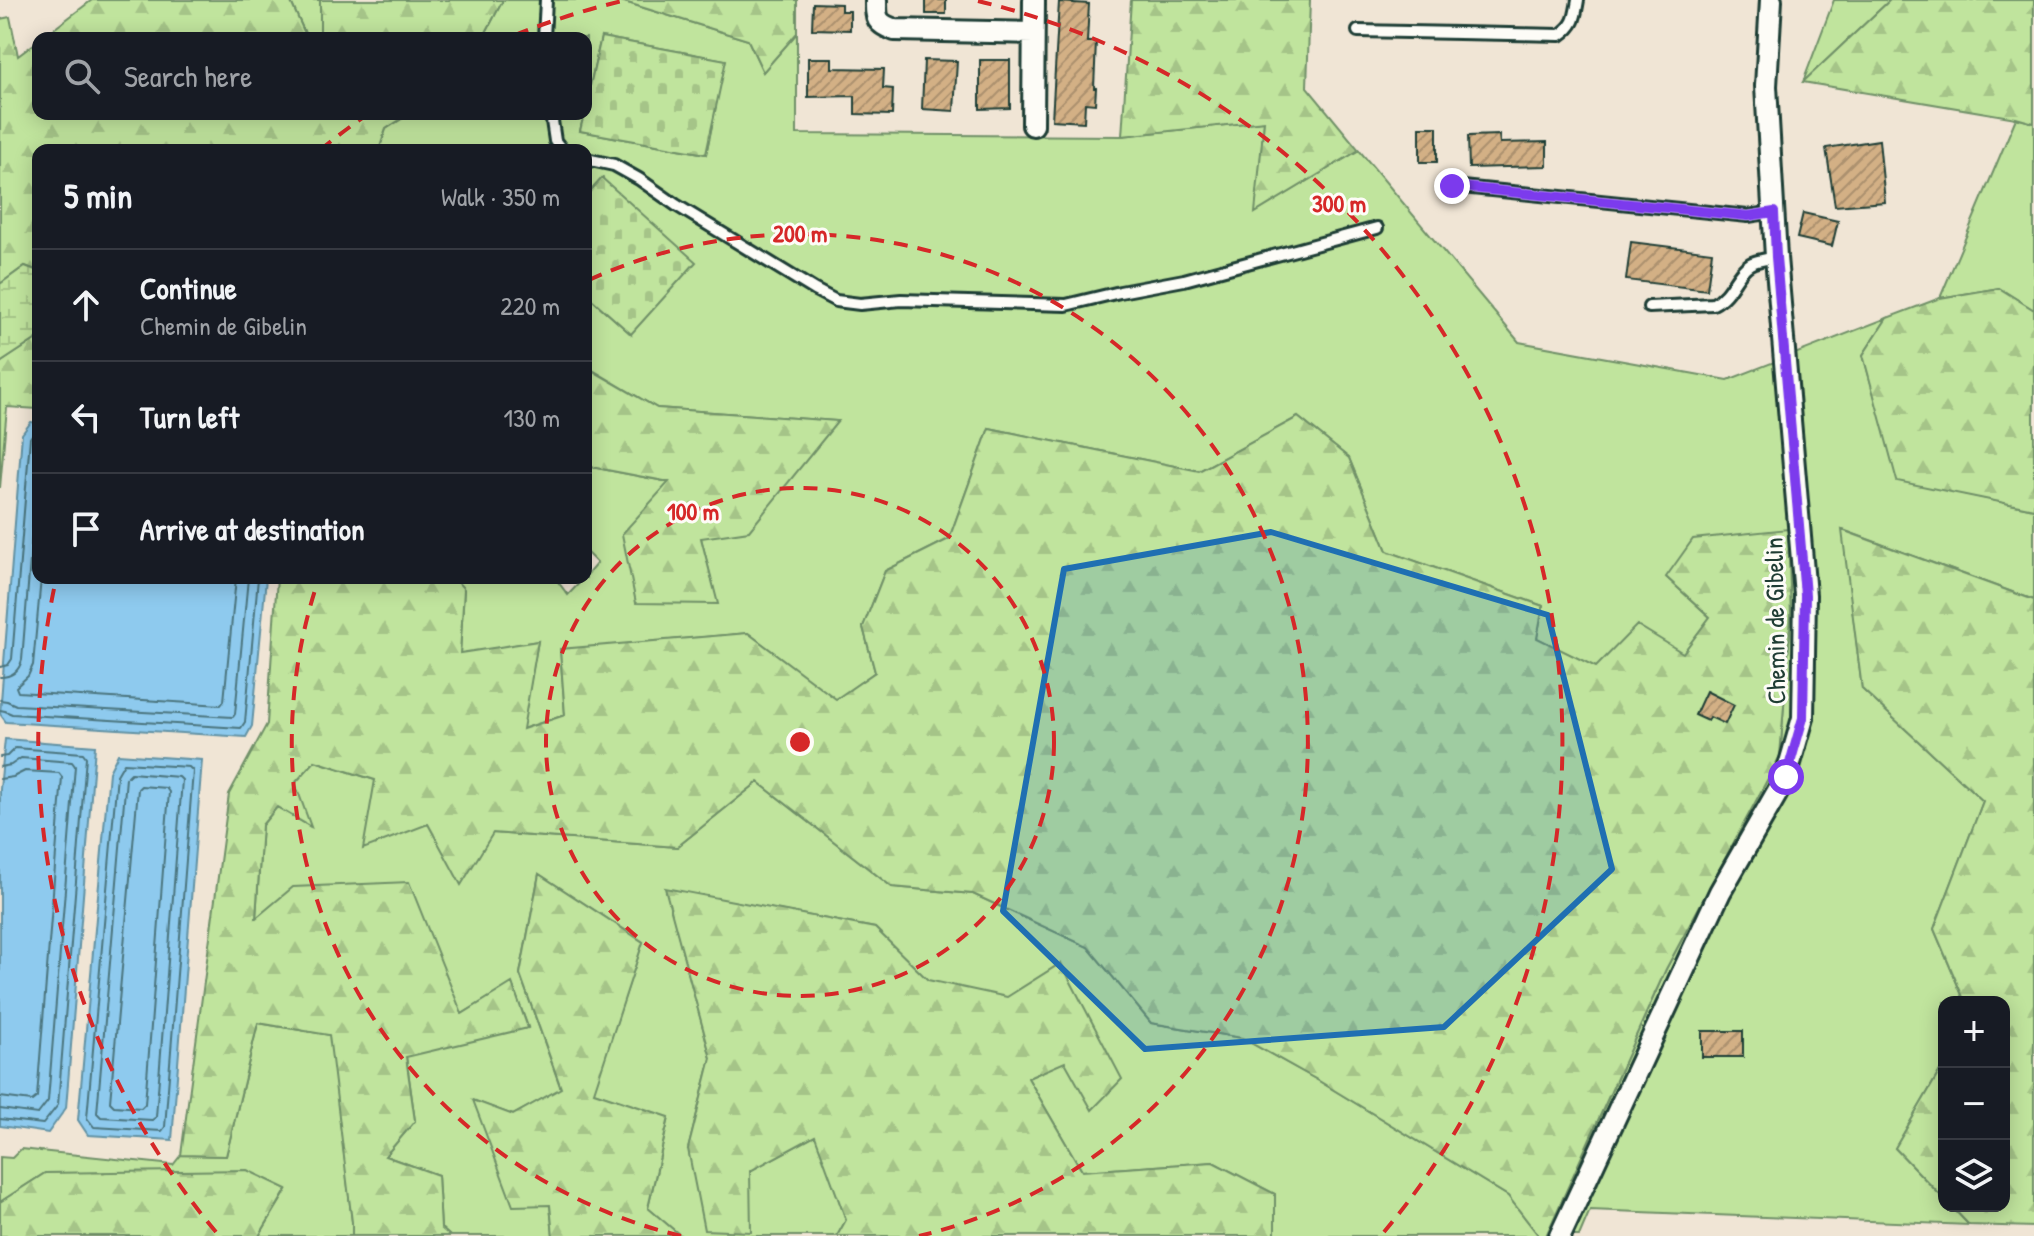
<!DOCTYPE html>
<html lang="en">
<head>
<meta charset="utf-8">
<style>
  :root { --surface:#171b24; --page:#242831; --text:#f1f3f6; --muted:#9ea1a6; --line:#363941 }
  body { margin:0; font-family:"Patrick Hand",sans-serif; background:var(--page); color:var(--text) }
  .controls { position:absolute; right:24px; bottom:24px; display:grid; overflow:hidden; border-radius:16px; box-shadow:0 4px 20px #0003 }
  .controls button { width:72px; height:72px; display:grid; place-items:center; padding:0; border:0; border-bottom:2px solid var(--line); background:var(--surface); color:var(--text); font:40px sans-serif }
  .stop { position:absolute; width:24px; height:24px; margin:-18px; border:6px solid #7c3aed; border-radius:50%; background:#fff }
  .stop.end { background:#7c3aed; border-color:#fff; box-shadow:0 2px 8px #0008 }
  .list { margin:0; padding:0; list-style:none }
  h2 { display:flex; justify-content:space-between; align-items:center; height:104px; margin:0; padding:0 32px; font-size:34px }
  h2 small { font-size:26px; font-weight:400; color:var(--muted) }
  .list li { display:grid; grid-template-columns:52px 1fr auto; gap:24px; align-items:center; box-sizing:border-box; height:112px; padding:0 32px; border-top:2px solid var(--line) }
  .list b { display:block; font-size:30px; white-space:nowrap }
  .list p { margin:0; font-size:26px; white-space:nowrap; color:var(--muted) }
  .list em { font-size:26px; font-style:normal; color:var(--muted) }
  .icon { flex:none; width:44px; height:44px; fill:none; stroke:currentColor; stroke-width:2; stroke-linecap:round; stroke-linejoin:round }
  .map { position:relative; flex:none; width:2034px; height:1236px; overflow:hidden }
  .search { position:absolute; background:var(--surface); box-shadow:0 4px 20px #0003; left:32px; top:32px; width:560px; height:88px; display:flex; align-items:center; gap:20px; box-sizing:border-box; padding:0 28px; border-radius:16px; color:var(--muted); font-size:30px }
  .panel { position:absolute; background:var(--surface); box-shadow:0 4px 20px #0003; left:32px; top:144px; width:560px; height:440px; border-radius:16px }
  .map>svg:first-child { display:block }
  .green { fill:#c0e49d; stroke:#709068; stroke-width:2 }
  .forest { fill:url(#forest-firs); stroke:#709068; stroke-width:2 }
  .wetland { fill:url(#wetland-marsh); stroke:#709068; stroke-width:2 }
  .cemetery { fill:url(#cemetery-stones); stroke:#709068; stroke-width:2 }
  .water { fill:#8ecaee; stroke:#6292a4; stroke-width:2 }
  .lines { fill:none; stroke-linecap:round; stroke-linejoin:round }
  .shore { stroke:#4b757e; stroke-width:2 }
  .building { fill:url(#building-hatch); stroke:#1f3d34; stroke-width:2 }
  .service-casing { stroke:#1f3d34; stroke-width:16 }
  .minor-casing { stroke:#1f3d34; stroke-width:26 }
  .service { stroke:#fdfcf7; stroke-width:10 }
  .minor { stroke:#fdfcf7; stroke-width:20 }
  .route { stroke:#7c3aed; stroke-width:10 }
  .marked { fill:#1f6fb2; fill-opacity:0.2; stroke:#1f6fb2; stroke-width:6; stroke-linejoin:round }
  .ring { fill:none; stroke:#d62828; stroke-width:4; stroke-dasharray:14 10 }
  .labels { text-anchor:middle; stroke-width:6; stroke-linejoin:round; paint-order:stroke }
  .street-label { font-size:26px; fill:#1f3d34; stroke:#fdfcf7 }
  .centre { fill:#d62828; stroke:#fdfcf7; stroke-width:4 }
  .ring-label { font-size:24px; text-anchor:middle; font-weight:bold; fill:#d62828; stroke:#fdfcf7; stroke-width:6; stroke-linejoin:round; paint-order:stroke }
</style>
</head>
<body>
<div class="map">
<svg width="2034" height="1236" viewBox="0 0 2034 1236">
  <defs>
    <pattern id="forest-firs" width="22" height="20" patternUnits="userSpaceOnUse" patternTransform="scale(2)"><rect width="22" height="20" fill="#c0e49d"/><path d="M5 1l3.5 6h-7zM16 11l3.5 6h-7z" fill="#a5c488"/></pattern>
    <pattern id="wetland-marsh" width="20" height="14" patternUnits="userSpaceOnUse" patternTransform="scale(2)"><rect width="20" height="14" fill="#c0e49d"/><path d="M1 5h8M5 5V1M11 12h8M15 12V8" fill="none" stroke="#a5c488"/></pattern>
    <pattern id="cemetery-stones" width="16" height="16" patternUnits="userSpaceOnUse" patternTransform="scale(2)"><rect width="16" height="16" fill="#c0e49d"/><path d="M2 7V4a2 2 0 0 1 4 0v3zM10 15v-3a2 2 0 0 1 4 0v3z" fill="#a5c488"/></pattern>
    <pattern id="building-hatch" width="6" height="6" patternUnits="userSpaceOnUse" patternTransform="scale(2)"><rect width="6" height="6" fill="#d3b085"/><path d="M-1 1l2-2M0 6l6-6M5 7l2-2" fill="none" stroke="#ab906e"/></pattern>
  </defs>
  <rect width="100%" height="100%" fill="#f0e5d5"/>
  <filter id="ink" filterUnits="userSpaceOnUse"><feTurbulence type="fractalNoise" baseFrequency=".0125" numOctaves="2"/><feDisplacementMap in="SourceGraphic" scale="16" xChannelSelector="R" yChannelSelector="G"/><feConvolveMatrix kernelMatrix="1 2 1 2 8 2 1 2 1" color-interpolation-filters="sRGB"/></filter>
  <g filter="url(#ink)">
    <path class="green" d="M290,0h30v38h-13z
      M503,0h115l130,40 15,32 34,-39v101l325,2 142,-15 -8,91 103,-62 160,192 209,38 159,-62 -24,37 35,125 136,29v91l-191,-70 19,159 121,112 -49,128 31,73h-21v62l-49,84 49,51v7h7l18,19 -379,-15 -11,26h-33l120,-267 114,-213 11,-139 -125,-40 44,40 -27,36 -87,15 -59,-30 6,-32 -156,-55 -38,-93 -51,-41 -99,54 -210,-43 -40,111 -64,32 -22,56 12,45 -39,28 -88,-67 -188,17 5,65 -43,14 16,-88 -78,13 4,-64 -10,-12h101l13,17 16,-17h2v-2l11,-13 -11,-11v-86l83,16 48,121 -16,-65 137,-117 -181,-13 -71,-42v-72l45,40 -28,-156 -17,18v-46h-207l7,-21 23,-15h175l-4,17 126,23 19,-94 -124,-23 -15,67v-66h-103z
      M1834,0h56l-87,82z
      M2016,118l18,5v187l-35,-22 -59,10z
      M315,761l60,19 53,44 64,9 185,14 81,-65 134,105 81,7 115,53 63,76 91,15 77,43 189,115 31,40h-264v-42l-62,-32 -131,9 -54,-93 37,-17 -4,-98 -54,35 -79,-17 -53,-53 -209,-39 45,169 -23,91 62,22 66,-36 30,85 -9,16h-156l-33,-28 21,-90 -76,-26 50,-150 -104,-68 -19,100 41,115 -48,26 -38,-14 75,104 3,31h-103l-9,-8 -3,-53 -53,-19 30,-35 -9,-65 122,-29 -16,-43 -50,30 -206,-95 6,-94 15,-18 32,19 -14,-43z
      M258,1023l72,12 22,187v14h-93l28,-46 -242,-17 -45,29v-45l12,1 9,-9 152,16 8,-10 45,1z"/>
    <path class="forest" d="M92,0h198l17,38h-265z
      M320,0h183l-20,38h-163z
      M618,0h179v33l-34,39 -15,-32z
      M1131,0h179l-3,87 52,63 -104,63 9,-92 -142,15z
      M1890,0h144v123l-18,-5 -213,-36z
      M10,17l8,39 20,-15v73h371l-23,15 -7,21h-341v121l-13,-5 -25,18v-265z
      M1999,288l35,22v199l-137,-28 -34,-126 24,-37 53,-20z
      M38,338v71l-31,-2 -7,81v-125z
      M586,367l71,41 181,13 -89,110 -48,7 17,66 -82,-1 -14,-69 47,-52 -83,-16z
      M1298,417l51,41 38,93 156,55 -6,32 59,29 41,-42 46,28 27,-36 -44,-40 27,-38 95,-10 3,88 -11,139 -114,213 -120,267h-7l-31,-40 -189,-115 -77,-43 -91,-15 -63,-76 -115,-53 -81,-7 -134,-105 -81,65 -184,-14 -32,52 -33,-61 -65,25 12,-69 -60,-19 -20,22 16,44 -34,-20 -15,18 -6,93 37,-31 116,-5 53,132 50,-31 16,45 -122,29 9,64 -30,35 53,19 3,53 9,8h-98v-14l-23,-187 -71,-12 -32,133 -45,-1 48,-361 38,-70 10,-146h177l10,11 -4,64 78,-12 -15,88 42,-14 -5,-66 188,-16 88,66 39,-27 -12,-45 22,-56 64,-32 40,-111 210,43z
      M1842,530l192,70v627l-65,-2 -18,-19h53v-204h-39l-31,-73 49,-128 -121,-112z
      M539,874l104,68 -49,150 75,25 -21,91 33,28h-128l-3,-31 -37,1 -40,-106 40,15 48,-27 -41,-114z
      M665,888l210,40 53,52 79,17 54,-34 61,116 -30,31 -27,-48 -37,16 54,93 131,-9 62,32v42h-438l9,-16 -31,-84 -65,35 1,61 -47,-2 -16,-81 23,-91z
      M1944,1064v135l-49,-51z
      M247,1170l40,19 -28,47h-259v-34l45,-29z"/>
    <path class="wetland" d="M25,266l13,5v67l-38,25v-79z"/>
    <path class="cemetery" d="M601,37l125,23 -20,94 -126,-23 4,-17h2v-10z
      M602,178l94,84 -65,72 -45,-40v-98z"/>
    <path class="water" d="M31,422l7,1v155h228l-14,148 -6,11 -240,-15 -6,-8 22,-280z
      M5,739l90,7 -29,362 -18,25 -48,-7v-337z
      M118,754l84,6 -30,380 -84,-5 -10,-15 31,-348z"/>
    <g class="lines">
      <path class="shore" d="M41,578l-8,87 -5,11 -12,11 2,5 203,13 3,-4 12,-123
        M0,667l8,-2 4,-6 18,-221 4,-6 4,-2
        M0,677c12,0 19,-6 22,-17l16,-198
        M0,700l7,1 9,4 217,12 2,-3 13,-136
        M0,710l5,1 7,3 229,14 4,-6 13,-144
        M0,757l7,-1 8,-8 68,5 3,4 -28,348 -15,19 -43,-5
        M124,763l65,4 4,4 -28,356 -3,4 -68,-4 -7,-9 30,-343z
        M0,767l11,-2 10,-7 51,4 3,4 -27,335 -10,13 -38,-5
        M131,773l48,4 3,3 -26,337 -4,3 -51,-3 -4,-4 29,-335z
        M0,779l13,-2 12,-6 34,2 3,4 -25,320 -5,4 -32,-4
        M141,786l25,2 3,4 -24,312 -4,4 -27,-2 -4,-4 28,-313z"/>
    </g>
    <path class="building" d="M926,0h20v14h-20z
      M1059,2l30,2 -2,38h9l-2,46h2l-1,16 -10,-1 -1,19 -32,-2z
      M813,3l28,1v7h9v19l-38,-1z
      M808,58h24v10l52,1 -1,19 10,1 -1,26 -37,-1v-18l-47,1z
      M924,60l33,1 -3,50 -32,-2z
      M980,60h30v48l-30,1z
      M1420,127h17v35h-17z
      M1499,135l1,8 47,-1v24l-78,2 -1,-32z
      M1879,140l6,62 -50,4 -9,-58z
      M1803,213l35,8 -6,25 -35,-8z
      M1631,242l81,10 -5,38 -81,-10z
      M1706,691l28,14 -9,19 -15,-7 -2,4 -13,-6z
      M1702,1031h41v26h-41z"/>
    <g class="lines">
      <defs>
        <path id="service" d="M1358,31l202,4c15,-10 15,-18 18,-35
          M544,38l2,-38
          M551,114l4,27 7,9
          M586,159l28,6 25,14 37,26 139,85 21,11 24,3 41,-4 165,5 54,-13 64,-12 193,-52
          M1452,186l296,30 26,-4
          M1649,307l64,-3c19,-9 22,-31 37,-40 6,-4 18,-5 26,-7"/>
        <path id="minor" d="M876,0c0,19 0,23 19,30l138,3
          M1033,125l1,-125
          M1560,1236l160,-344 66,-115 17,-59 2,-123 -29,-338 -10,-171 5,-86"/>
      </defs>
      <use href="#service" class="service-casing"/>
      <use href="#minor" class="minor-casing"/>
      <use href="#service" class="service"/>
      <use href="#minor" class="minor"/>
    </g>
  </g>
  <g class="lines" filter="url(#ink)">
    <path class="route" d="M1452,186l296,30 26,-4 2,45 29,338 -2,123 -17,59"/>
  </g>
  <path class="marked" d="M1271,532l277,83 64,254 -168,158 -299,22 -142,-138 61,-342z"/>
  <g class="ring">
    <circle cx="800" cy="742" r="254"/>
    <path d="M681 1236A508 508 0 0 1 318 581M589 280A508 508 0 1 1 919 1236"/>
    <path d="M216 1232A762 762 0 0 1 55 584M320 150A762 762 0 0 1 368 114M515 35A762 762 0 0 1 622 1M978 1A762 762 0 0 1 1384 1232"/>
  </g>
  <g class="labels">
    <g class="street-label">
      <text transform="translate(1775 621) rotate(-91)" y="9">Chemin de Gibelin</text>
    </g>
  </g>
  <circle cx="800" cy="742" r="12" class="centre"/>
  <g class="ring-label">
    <text x="1339" y="212">300 m</text>
    <text x="800" y="242">200 m</text>
    <text x="693" y="520">100 m</text>
  </g>
</svg>
<div class="controls">
<button>+</button>
<button>−</button>
<button><svg class="icon" aria-label="layers" viewBox="0 0 24 24"><path d="M12 4l9 5-9 5-9-5zM3 14l9 5 9-5"/></svg></button>
</div>
<div class="stop" style="left:1786px;top:777px"></div>
<div class="stop end" style="left:1452px;top:186px"></div>
<div class="search"><svg class="icon" aria-label="search" viewBox="0 0 24 24"><circle cx="10" cy="10" r="6"/><path d="M15 15l6 6"/></svg>Search here</div>
<section class="panel">
<h2>5 min<small>Walk · 350 m</small></h2>
<ul class="list">
<li><svg class="icon" aria-label="ahead" viewBox="0 0 24 24"><path d="M12 20V5M6 11l6-6 6 6"/></svg><div><b>Continue</b><p>Chemin de Gibelin</p></div><em>220 m</em></li>
<li><svg class="icon" aria-label="left" viewBox="0 0 24 24"><path d="M17 20v-9H6M10 6l-5 5 5 5"/></svg><div><b>Turn left</b></div><em>130 m</em></li>
<li><svg class="icon" aria-label="arrive" viewBox="0 0 24 24"><path d="M6 21V4h12l-3 4 3 4H6"/></svg><div><b>Arrive at destination</b></div></li>
</ul>
</section>
</div>
</body>
</html>
